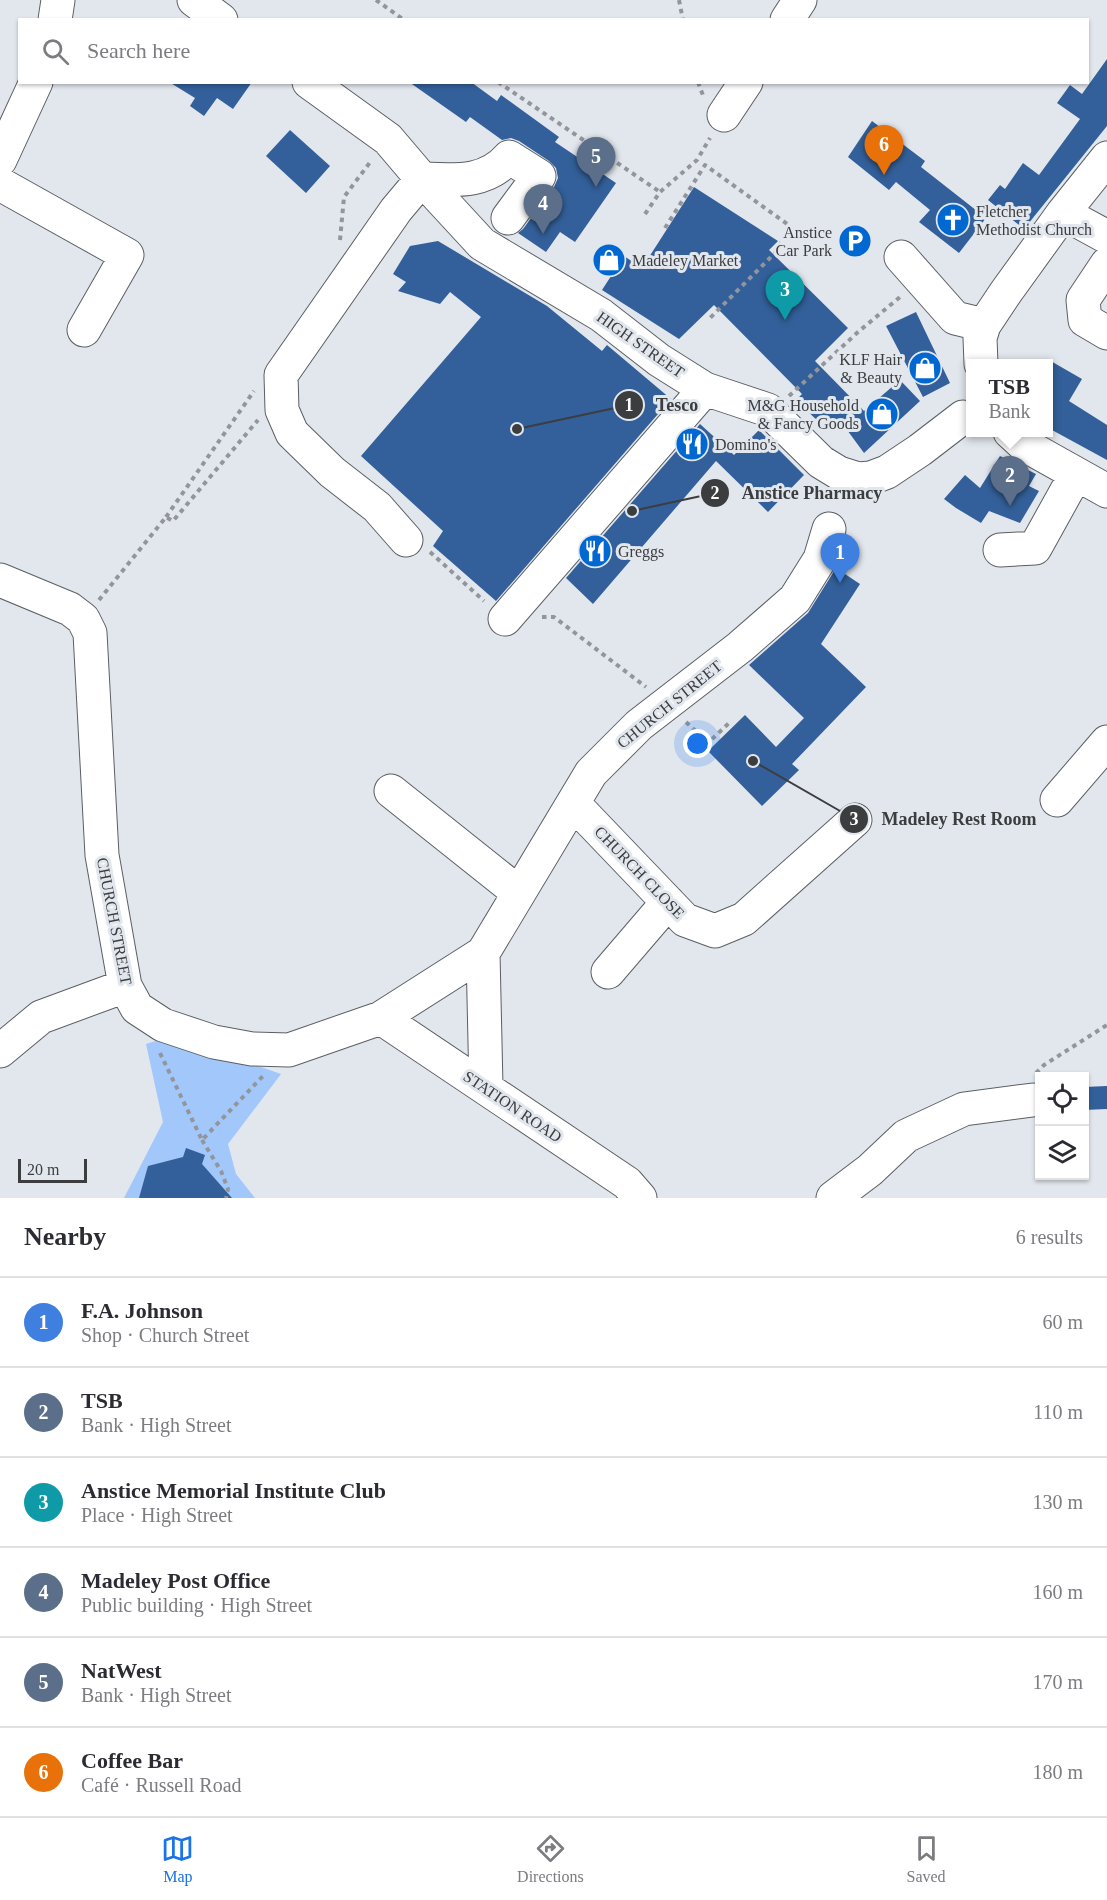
<!DOCTYPE html>
<html lang="en">
<head>
<meta charset="utf-8">
<style>
  :root { --surface:#fff; --page:#f7f7f7; --text:#2b2b33; --muted:#7c7c81; --line:#e1e1e2; --accent:#1a73e8 }
  body { margin:0; font-family:"Times New Roman",serif; background:var(--page); color:var(--text) }
  .controls { position:absolute; right:18px; bottom:18px; display:grid; overflow:hidden; border-radius:0px; box-shadow:0 2px 4px #0004 }
  .controls button { width:54px; height:54px; display:grid; place-items:center; padding:0; border:0; border-bottom:2px solid var(--line); background:var(--surface); color:var(--text); font:30px sans-serif }
  .scale { position:absolute; left:18px; bottom:15px; width:69px; box-sizing:border-box; padding-left:6px; border:3px solid #3b3d3f; border-top:0; font-size:16px; line-height:21px; white-space:nowrap; color:#3b3d3f; -webkit-text-stroke:4px #e2e7ee; paint-order:stroke }
  .you { position:absolute; left:698px; top:744px; width:21px; height:21px; margin:-15px; border:4px solid #fff; border-radius:50%; background:#1a73e8; box-shadow:0 0 0 9px #1a73e833 }
  .badge { display:grid; place-items:center; width:39px; height:39px; border-radius:50%; background:var(--accent); color:#fff; font-size:20px; font-weight:700 }
  .pin { position:absolute; translate:-50% -50px; filter:drop-shadow(0 2px 3px #0008) }
  .pin::after { content:''; position:absolute; top:32px; width:21px; height:18px; background:inherit; clip-path:polygon(0 0,100% 0,50% 100%) }
  .popup { position:absolute; left:966px; top:359px; width:87px; height:78px; box-sizing:border-box; display:grid; place-content:center; border-radius:0px; background:var(--surface); filter:drop-shadow(0 2px 4px #0005); font-size:20px; white-space:nowrap; color:var(--muted) }
  .popup b { font-size:22px; color:var(--text) }
  .popup::after { content:''; position:absolute; left:50%; top:100%; margin-left:-12px; border:12px solid transparent; border-top-color:var(--surface) }
  .list { margin:0; padding:0; list-style:none }
  h2 { display:flex; justify-content:space-between; align-items:center; height:78px; margin:0; padding:0 24px; font-size:26px }
  h2 small { font-size:20px; font-weight:400; color:var(--muted) }
  .list li { display:grid; grid-template-columns:39px 1fr auto; gap:18px; align-items:center; box-sizing:border-box; height:90px; padding:0 24px; border-top:2px solid var(--line) }
  .list b { display:block; font-size:22px; white-space:nowrap }
  .list p { margin:0; font-size:20px; white-space:nowrap; color:var(--muted) }
  .list em { font-size:20px; font-style:normal; color:var(--muted) }
  .icon { flex:none; width:33px; height:33px; fill:none; stroke:currentColor; stroke-width:2; stroke-linecap:round; stroke-linejoin:round }
  .map { position:relative; flex:none; width:1107px; height:1198px; overflow:hidden }
  .search { position:absolute; background:var(--surface); box-shadow:0 2px 4px #0004; left:18px; right:18px; top:18px; height:66px; display:flex; align-items:center; gap:15px; box-sizing:border-box; padding:0 21px; border-radius:0px; color:var(--muted); font-size:22px }
  .sheet { height:618px; background:var(--surface) }
  nav { display:flex; justify-content:space-around; align-items:center; box-sizing:border-box; height:84px; border-top:2px solid var(--line); background:var(--surface); font-size:16px; color:var(--muted) }
  nav a { display:grid; justify-items:center; gap:3px }
  nav .on { color:var(--accent) }
  .map>svg:first-child { display:block }
  .green { fill:#a1c7fb }
  .building { fill:#33609a }
  .lines { fill:none; stroke-linecap:round; stroke-linejoin:round }
  .minor-casing { stroke:#5b5f64; stroke-width:35 }
  .path { stroke:#92969b; stroke-width:4; stroke-dasharray:4.5 4.5; stroke-linecap:butt }
  .minor { stroke:#fff; stroke-width:33 }
  .labels { text-anchor:middle; stroke-width:6; stroke-linejoin:round; paint-order:stroke }
  .poi-label { font-size:16px; fill:#3b3d3f; stroke:#e2e7ee; text-anchor:start }
  .street-label { font-size:16px; fill:#3b3d3f; stroke:#e2e7ee }
  .leader { fill:none; stroke:#3b3d3f; stroke-width:2 }
  .callout-dot { fill:#3b3d3f; stroke:#e2e7ee; stroke-width:2 }
  .mark-label { font-size:18px; text-anchor:middle; font-weight:bold; fill:#fff }
  .callout-label { font-size:18px; text-anchor:middle; font-weight:bold; fill:#3b3d3f; stroke:#e2e7ee; stroke-width:6; stroke-linejoin:round; paint-order:stroke }
</style>
</head>
<body>
<div class="map">
<svg width="1107" height="1198" viewBox="0 0 1107 1198">
  <rect width="100%" height="100%" fill="#e2e7ee"/>
  <path class="green" d="M165,1038l53,14 63,22 -53,70 8,30 19,24h-131l39,-76 -17,-78z"/>
  <path class="building" d="M1107,59v67l-83,103 -36,-29 12,-15 5,4 18,-26 16,12 41,-56 -23,-16 13,-18 12,9z
    M169,82h83l-19,27 -16,-11 -13,18 -14,-10 5,-8z
    M409,82h62l26,19 4,-6 58,42 -4,5 61,41 -41,59 -15,-10 -14,20 -28,-19 5,-4 31,-42 4,-9 -2,-10 -7,-7 -30,-20 -8,-3 -9,2 -32,-23 -4,5z
    M872,121l53,40 -4,6 65,51 -27,35 -40,-31 11,-12 -34,-28 -7,8 -41,-33z
    M290,130l40,36 -24,27 -40,-37z
    M694,187l84,54 -9,9 79,78 -33,33 49,50 36,-31 20,21 -56,52 -25,-34 -12,11 -31,-30 6,-6 -88,-89 -35,34 -77,-49 22,-34 18,12z
    M438,241l109,65 55,45 5,-6 64,54 -175,202 -63,-55 10,-15 -82,-75 120,-139 -31,-25 -10,12 -42,-13 8,-9 -13,-8 17,-28z
    M916,312l34,71 -27,14 -37,-71z
    M1049,360l33,19 -13,22 38,24v35l-55,-30 -3,5z
    M700,424l34,31 25,-25 45,45 -36,37 -52,-51 -123,143 -27,-26z
    M1000,456l36,18 -7,12 10,5 -19,32 -31,-12 -8,12 -25,-15 -12,-9 21,-24 15,13z
    M836,568l24,16 -39,60 45,43 -74,77 7,6 -37,36 -54,-55 37,-36 31,32 28,-29 -55,-53 59,-52z
    M1107,1086v23l-23,1v-23z
    M186,1148l19,7 -3,9 30,34h-93l9,-32 35,-9z"/>
  <g class="lines">
    <defs>
      <path id="minor" d="M194,0l27,20
        M55,20l3,-20
        M787,20l13,-20
        M309,82l79,57 34,40 60,65 119,71 58,45 46,29 63,21 53,52 18,11 19,6 13,-1 16,-6 33,-22 43,-33
        M724,115l22,-33
        M0,160l36,-78
        M422,179c32,1 64,5 87,-22l30,19 -31,42
        M0,184l127,71 -43,75
        M1063,213l44,24
        M901,257l54,61 29,7
        M1107,264l-24,36 2,20 22,13
        M981,364l-1,-26 4,-13 22,-33 57,-79 44,-55
        M1010,432l13,12 84,47
        M406,540l-29,-33 -45,-35 -40,-39 -10,-23 -1,-35 115,-165 26,-31
        M1000,550l35,-2 41,-74
        M0,580l70,29 13,10 7,14 12,222 23,131 12,22 26,17 51,17 38,7 37,1 92,-32 102,-65 108,-180 48,-48 101,-78 55,-48 25,-40 9,-30
        M505,619l200,-230
        M391,791l128,102
        M1057,800l50,-58
        M573,803l112,117 30,11 29,-12 111,-99
        M483,953l3,134
        M608,972l60,-70
        M381,1018l246,165 13,15
        M0,1051l41,-34 84,-31
        M833,1198l37,-28 36,-34 58,-27 69,-9"/>
    </defs>
    <use href="#minor" class="minor-casing"/>
    <path class="path" d="M376,0l28,20
      M679,0l4,20
      M498,82l162,110
      M698,82l6,16
      M645,214l15,-22 37,-32 13,-22
      M665,228l40,-63 85,61 -14,26 -68,68
      M340,240l4,-43 27,-36
      M789,396l69,-64 42,-35
      M166,517l88,-126
      M430,552l54,49
      M99,600l67,-83 7,4 85,-101
      M542,617h12l92,70
      M686,722l22,21 22,-21
      M160,1053l42,87 61,-64
      M1036,1073l8,-8 63,-40
      M202,1140l19,31 7,18 -2,9"/>
    <use href="#minor" class="minor"/>
  </g>
  <defs>
    <symbol id="church-disc" viewBox="-11 -11 22 22"><circle r="9.5" fill="#0068d0" stroke="#e2e7ee"/><path d="M-1.2-6h2.4v3.5h3.3v2.4h-3.3V6h-2.4V-.1h-3.3v-2.4h3.3Z" fill="#fff"/></symbol>
    <symbol id="parking-disc" viewBox="-11 -11 22 22"><circle r="9.5" fill="#0068d0" stroke="#e2e7ee"/><path d="M-3.5-5.5H1a3.5 3.5 0 0 1 0 7H-1V5.5H-3.5ZM-1-3.4V-.6H.8a1.4 1.4 0 0 0 0-2.8Z" fill="#fff"/></symbol>
    <symbol id="shop-disc" viewBox="-11 -11 22 22"><circle r="9.5" fill="#0068d0" stroke="#e2e7ee"/><path d="M-5-2.5h2.3a2.7 3.5 0 0 1 5.4 0H5L5.5 6h-11ZM-1.5-2.5h3a1.5 2.3 0 0 0-3 0Z" fill="#fff"/></symbol>
    <symbol id="restaurant-disc" viewBox="-11 -11 22 22"><circle r="9.5" fill="#0068d0" stroke="#e2e7ee"/><path d="M-5-6h1v4h1v-4h1v4h1v-4h1v5L-1.5 .5V6h-2V.5L-5-1ZM5-6V6H3V1.5H1.5Q1.5-4 5-6Z" fill="#fff"/></symbol>
  </defs>
  <g fill-rule="evenodd">
    <use href="#church-disc" x="934" y="201" width="38" height="38"/>
    <use href="#parking-disc" x="836" y="222" width="38" height="38"/>
    <use href="#shop-disc" x="590" y="241" width="38" height="38"/>
    <use href="#shop-disc" x="906" y="349" width="38" height="38"/>
    <use href="#shop-disc" x="863" y="395" width="38" height="38"/>
    <use href="#restaurant-disc" x="673" y="425" width="38" height="38"/>
    <use href="#restaurant-disc" x="576" y="532" width="38" height="38"/>
  </g>
  <g class="labels">
    <g class="poi-label">
      <text x="976" y="217">Fletcher<tspan x="976" dy="18">Methodist Church</tspan></text>
      <text x="832" y="238" text-anchor="end">Anstice<tspan x="832" dy="18">Car Park</tspan></text>
      <text x="632" y="266">Madeley Market</text>
      <text x="902" y="365" text-anchor="end">KLF Hair<tspan x="902" dy="18">&amp; Beauty</tspan></text>
      <text x="859" y="411" text-anchor="end">M&amp;G Household<tspan x="859" dy="18">&amp; Fancy Goods</tspan></text>
      <text x="715" y="450">Domino's</text>
      <text x="618" y="557">Greggs</text>
    </g>
    <g class="street-label">
      <text transform="translate(641 344) rotate(35)" y="6">HIGH STREET</text>
      <text transform="translate(669 704) rotate(-39)" y="6">CHURCH STREET</text>
      <text transform="translate(640 872) rotate(46)" y="6">CHURCH CLOSE</text>
      <text transform="translate(115 921) rotate(79)" y="6">CHURCH STREET</text>
      <text transform="translate(513 1106) rotate(34)" y="6">STATION ROAD</text>
    </g>
  </g>
  <path class="leader" d="M517 429L629 405M632 511L715 493M753 761L854 819"/>
  <g class="callout-dot">
    <circle cx="517" cy="429" r="6"/>
    <circle cx="632" cy="511" r="6"/>
    <circle cx="753" cy="761" r="6"/>
    <circle cx="629" cy="405" r="15"/>
    <circle cx="715" cy="493" r="15"/>
    <circle cx="854" cy="819" r="15"/>
  </g>
  <g class="mark-label">
    <text x="629" y="411">1</text>
    <text x="715" y="499">2</text>
    <text x="854" y="825">3</text>
  </g>
  <g class="callout-label">
    <text x="677" y="411">Tesco</text>
    <text x="812" y="499">Anstice Pharmacy</text>
    <text x="959" y="825">Madeley Rest Room</text>
  </g>
</svg>
<div class="controls">
<button><svg class="icon" aria-label="locate" viewBox="0 0 24 24"><circle cx="12" cy="12" r="6"/><path d="M12 2v4M12 18v4M2 12h4M18 12h4"/></svg></button>
<button><svg class="icon" aria-label="layers" viewBox="0 0 24 24"><path d="M12 4l9 5-9 5-9-5zM3 14l9 5 9-5"/></svg></button>
</div>
<div class="scale">20 m</div>
<div class="you"></div>
<div class="pin badge" style="left:840px;top:583px;background:#3f7fe0">1</div>
<div class="pin badge" style="left:1010px;top:506px;background:#5c6f8a">2</div>
<div class="popup"><b>TSB</b>Bank</div>
<div class="pin badge" style="left:785px;top:320px;background:#0f9aa8">3</div>
<div class="pin badge" style="left:543px;top:234px;background:#5c6f8a">4</div>
<div class="pin badge" style="left:596px;top:187px;background:#5c6f8a">5</div>
<div class="pin badge" style="left:884px;top:175px;background:#e8710a">6</div>
<div class="search"><svg class="icon" aria-label="search" viewBox="0 0 24 24"><circle cx="10" cy="10" r="6"/><path d="M15 15l6 6"/></svg>Search here</div>
</div>
<section class="sheet">
<h2>Nearby<small>6 results</small></h2>
<ul class="list">
<li><span class="badge" style="background:#3f7fe0">1</span><div><b>F.A. Johnson</b><p>Shop · Church Street</p></div><em>60 m</em></li>
<li><span class="badge" style="background:#5c6f8a">2</span><div><b>TSB</b><p>Bank · High Street</p></div><em>110 m</em></li>
<li><span class="badge" style="background:#0f9aa8">3</span><div><b>Anstice Memorial Institute Club</b><p>Place · High Street</p></div><em>130 m</em></li>
<li><span class="badge" style="background:#5c6f8a">4</span><div><b>Madeley Post Office</b><p>Public building · High Street</p></div><em>160 m</em></li>
<li><span class="badge" style="background:#5c6f8a">5</span><div><b>NatWest</b><p>Bank · High Street</p></div><em>170 m</em></li>
<li><span class="badge" style="background:#e8710a">6</span><div><b>Coffee Bar</b><p>Café · Russell Road</p></div><em>180 m</em></li>
</ul>
</section>
<nav>
<a class="on"><svg class="icon" aria-label="map" viewBox="0 0 24 24"><path d="M3 6l6-2 6 2 6-2v14l-6 2-6-2-6 2zM9 4v14M15 6v14"/></svg>Map</a>
<a><svg class="icon" aria-label="directions" viewBox="0 0 24 24"><path d="M12 3l9 9-9 9-9-9zM9 14v-3h6M13 9l2 2-2 2"/></svg>Directions</a>
<a><svg class="icon" aria-label="saved" viewBox="0 0 24 24"><path d="M7 4h10v16l-5-4-5 4z"/></svg>Saved</a>
</nav>
</body>
</html>
